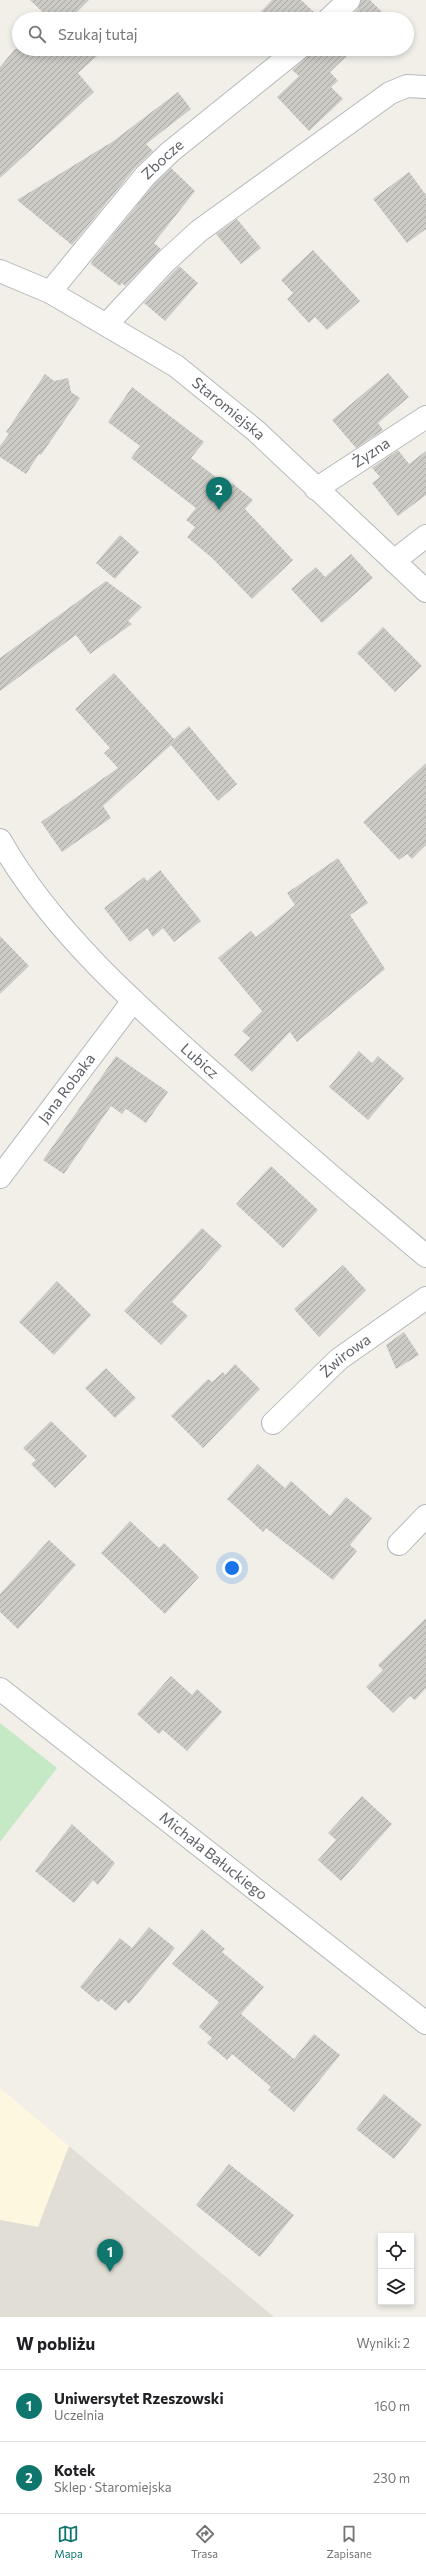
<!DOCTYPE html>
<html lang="pl">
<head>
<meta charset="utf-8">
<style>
  :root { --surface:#fff; --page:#f2f2f2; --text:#202124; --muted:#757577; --line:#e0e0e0; --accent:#0f766e }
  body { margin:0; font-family:Commissioner,sans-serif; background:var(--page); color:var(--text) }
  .controls { position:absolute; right:12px; bottom:12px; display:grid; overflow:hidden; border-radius:0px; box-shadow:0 2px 6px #0003 }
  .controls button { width:36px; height:36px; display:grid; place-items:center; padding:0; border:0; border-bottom:1px solid var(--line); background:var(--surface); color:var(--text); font:20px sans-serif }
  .you { position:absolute; left:232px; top:1568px; width:14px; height:14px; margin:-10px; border:3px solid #fff; border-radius:50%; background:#1a73e8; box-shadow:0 0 0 6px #1a73e833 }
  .badge { display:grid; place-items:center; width:26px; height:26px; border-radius:50%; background:var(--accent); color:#fff; font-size:13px; font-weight:700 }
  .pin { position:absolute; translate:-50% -33px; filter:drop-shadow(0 1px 2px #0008) }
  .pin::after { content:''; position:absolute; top:21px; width:14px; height:12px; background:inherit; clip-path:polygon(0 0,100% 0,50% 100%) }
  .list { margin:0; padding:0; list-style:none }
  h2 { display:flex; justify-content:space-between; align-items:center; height:52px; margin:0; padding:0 16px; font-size:17px }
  h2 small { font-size:13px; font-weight:400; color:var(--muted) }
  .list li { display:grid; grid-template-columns:26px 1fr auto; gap:12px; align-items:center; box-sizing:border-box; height:72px; padding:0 16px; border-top:1px solid var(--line) }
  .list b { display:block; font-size:15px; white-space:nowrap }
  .list p { margin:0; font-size:13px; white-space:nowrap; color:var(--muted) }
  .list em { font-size:13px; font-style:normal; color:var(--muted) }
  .icon { flex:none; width:22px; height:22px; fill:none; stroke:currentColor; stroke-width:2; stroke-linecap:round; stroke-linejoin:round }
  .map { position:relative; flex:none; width:426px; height:2317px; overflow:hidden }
  .search { position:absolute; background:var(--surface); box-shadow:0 2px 6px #0003; left:12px; right:12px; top:12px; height:44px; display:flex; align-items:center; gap:10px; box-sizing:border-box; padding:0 14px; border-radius:22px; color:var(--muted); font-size:15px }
  .sheet { height:196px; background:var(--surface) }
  nav { display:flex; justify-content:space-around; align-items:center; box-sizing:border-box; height:56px; border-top:1px solid var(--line); background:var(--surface); font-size:11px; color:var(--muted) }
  nav a { display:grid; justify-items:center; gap:2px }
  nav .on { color:var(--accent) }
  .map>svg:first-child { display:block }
  .commercial { fill:#fef7e0 }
  .education { fill:#e1ded6 }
  .green { fill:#c5e8c5 }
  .building { fill:url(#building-hatch) }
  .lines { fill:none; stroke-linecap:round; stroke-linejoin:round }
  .minor-casing { stroke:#b5b8bc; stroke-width:24 }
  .minor { stroke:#fff; stroke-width:22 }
  .labels { text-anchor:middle; stroke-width:3; stroke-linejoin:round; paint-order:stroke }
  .street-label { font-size:15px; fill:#5f6368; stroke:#fff }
</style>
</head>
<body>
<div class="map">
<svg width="426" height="2317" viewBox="0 0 426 2317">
  <defs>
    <pattern id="building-hatch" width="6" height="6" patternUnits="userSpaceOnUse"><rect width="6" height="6" fill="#cccac5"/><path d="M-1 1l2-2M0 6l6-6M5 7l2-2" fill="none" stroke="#a9a8a4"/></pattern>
  </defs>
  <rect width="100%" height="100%" fill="#f1efe8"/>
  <path class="commercial" d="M0,2088l69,58 -31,81 -38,-7z"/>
  <path class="education" d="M69,2146l205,171h-274v-97l38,7z"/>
  <path class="green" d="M0,1723l57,45 -57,74z"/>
  <path class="building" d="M30,0h59l-19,19h-20z
    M272,0h29l16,15v4h-63z
    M361,0h9l17,17 -40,2 11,-10z
    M15,49h90l-27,24 16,19 -94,86v-111z
    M310,49h44l-24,23 8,9 -7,6 12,12 -34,32 -32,-34 22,-21 -7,-6 14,-12z
    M178,92l13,17 -45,35 7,7 -18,17 -63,77 -55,-45 95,-58z
    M171,168l24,23 -41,52 7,6 -36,37 -3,-3 -2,3 -29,-22 1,-3 62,-77z
    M409,172l17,23v34l-19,14 -34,-44z
    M237,219l24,29 -20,16 -25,-30z
    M313,250l47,51 -33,29 -12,-13 -6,6 -22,-24 6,-6 -12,-13z
    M179,266l19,17 -33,38 -21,-18z
    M388,373l21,24 -31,26 5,7 -27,18 -24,-28z
    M45,374l9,7 14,-3 3,14 9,6 -39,57 -2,-1 -13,20 -26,-17v-11l9,-12 -3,-2z
    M132,387l72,55 -13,16 38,29 3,-4 21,17 -8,9 48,51 -41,39 -40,-41 -25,-21 8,-10 -9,-7 10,-12 -65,-50 9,-12 -32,-24z
    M398,450l11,14 17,-13v44l-28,21 -26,-33 8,-6 -8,-9z
    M120,535l19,17 -24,27 -19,-16z
    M351,554l22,24 -51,45 -31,-34 25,-22 9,10z
    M106,581l36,26 -14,14 4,3 -42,30 -14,-19 -76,56v-33z
    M383,627l39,39 -27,26 -38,-39z
    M114,673l60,66 15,-13 48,58 -19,17 -47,-56 -68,61 8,12 -49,34 -21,-30 77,-54 -14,-15 6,-5 -35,-39z
    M426,763v82l-14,14 -5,-5 -8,6 -36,-38z
    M338,858l30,45 -18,12 35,54 -88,73 -7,-10 -38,40 -18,-17 16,-17 -8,-7 20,-20 -44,-53 33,-27 5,6 39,-32 -8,-12z
    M160,870l41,51 -27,21 -11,-14 -10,9 -6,-9 -17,14 -26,-34 40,-31 3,4z
    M0,936l29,30 -29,28z
    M359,1051l13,12 6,-7 26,22 -36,42 -39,-33z
    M116,1056l52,36 -22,31 -20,-14 -4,5 -11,-8 -47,68 -21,-14z
    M271,1166l47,44 -35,38 -47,-44z
    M202,1228l20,18 -50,56 16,14 -27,29 -37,-34z
    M343,1265l23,25 -47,47 -25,-28z
    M57,1281l34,34 -37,40 -35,-33z
    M404,1332l15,23 -23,14 -10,-24z
    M235,1364l25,25 -57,59 -32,-32 37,-37 4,3 11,-10 2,3z
    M106,1368l30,30 -21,20 -30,-30z
    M51,1421l36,35 -32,32 -24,-24 5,-4 -13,-12z
    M258,1464l27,24 6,-7 39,35 16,-19 26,21 -22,27 7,6 -24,29 -67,-52 -3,4 -36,-33z
    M130,1521l29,27 5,-5 35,34 -34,37 -64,-61z
    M49,1540l27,25 -58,64 -18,-17v-18z
    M426,1618v70l-11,12 -5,-4 -17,17 -27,-26 17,-17 -5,-5z
    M171,1676l21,19 5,-6 25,23 -35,39 -24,-21 -4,4 -22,-20z
    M362,1796l30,28 -51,57 -23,-21 18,-20 -8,-7z
    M72,1824l43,39 -17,22 -5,-5 -19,23 -39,-32z
    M149,1927l26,21 -46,56 -4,-4 -9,11 -15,-12 -3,3 -18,-15 40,-49 12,10z
    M202,1929l23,20 -3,3 42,35 -23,27 53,45 20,-25 26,21 -46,57 -26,-22 3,-3 -39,-33 -5,6 -20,-17 5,-5 -13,-11 20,-25 -47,-38z
    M384,2094l38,31 -28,34 -38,-30z
    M229,2164l65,51 -34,42 -64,-52z"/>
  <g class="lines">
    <defs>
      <g id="minor">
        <path d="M329,19l20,-19"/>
        <path id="s1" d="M0,271l50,21 126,74 80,65 170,160"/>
        <path id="s2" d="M50,292l95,-116 25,-24 128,-103"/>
        <path d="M107,324l58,-62 34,-31 191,-138 17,-7 19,1"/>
        <path id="s3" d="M316,489l110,-72"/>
        <path d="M394,561l32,-25"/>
        <path id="s4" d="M0,840c51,90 136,165 213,233 70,62 141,123 213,183"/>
        <path id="s5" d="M0,1177l133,-176"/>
        <path id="s6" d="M273,1423l66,-64 87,-61"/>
        <path d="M399,1544l27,-28"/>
        <path id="s7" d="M0,1689l426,334"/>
      </g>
    </defs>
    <use href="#minor" class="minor-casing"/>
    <use href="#minor" class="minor"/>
  </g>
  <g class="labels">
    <g class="street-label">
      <text dy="5" stroke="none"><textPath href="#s2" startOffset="174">Zbocze</textPath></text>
      <text dy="5" stroke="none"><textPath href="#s1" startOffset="268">Staromiejska</textPath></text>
      <text dy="5" stroke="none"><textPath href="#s3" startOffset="66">Żyzna</textPath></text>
      <text dy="5" stroke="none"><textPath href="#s4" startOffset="299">Lubicz</textPath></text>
      <text dy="5" stroke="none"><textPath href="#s5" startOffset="111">Jana Robaka</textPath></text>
      <text dy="5" stroke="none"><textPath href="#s6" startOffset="99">Żwirowa</textPath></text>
      <text dy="5" stroke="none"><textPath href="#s7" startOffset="271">Michała Bałuckiego</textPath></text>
    </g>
  </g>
</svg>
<div class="controls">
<button><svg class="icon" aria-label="locate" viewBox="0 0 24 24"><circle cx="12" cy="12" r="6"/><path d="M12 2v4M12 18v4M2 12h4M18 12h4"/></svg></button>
<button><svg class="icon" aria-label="layers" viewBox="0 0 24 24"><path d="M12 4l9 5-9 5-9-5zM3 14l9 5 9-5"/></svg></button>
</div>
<div class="you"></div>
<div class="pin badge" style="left:110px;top:2272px">1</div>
<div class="pin badge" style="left:219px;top:510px">2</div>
<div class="search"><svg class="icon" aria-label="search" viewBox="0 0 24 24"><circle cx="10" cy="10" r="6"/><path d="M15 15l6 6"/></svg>Szukaj tutaj</div>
</div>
<section class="sheet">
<h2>W pobliżu<small>Wyniki: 2</small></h2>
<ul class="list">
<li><span class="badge">1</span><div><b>Uniwersytet Rzeszowski</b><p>Uczelnia</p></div><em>160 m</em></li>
<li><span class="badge">2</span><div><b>Kotek</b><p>Sklep · Staromiejska</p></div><em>230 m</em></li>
</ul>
</section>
<nav>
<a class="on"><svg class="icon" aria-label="map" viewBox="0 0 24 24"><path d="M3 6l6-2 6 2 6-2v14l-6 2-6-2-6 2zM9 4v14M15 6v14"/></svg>Mapa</a>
<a><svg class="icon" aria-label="directions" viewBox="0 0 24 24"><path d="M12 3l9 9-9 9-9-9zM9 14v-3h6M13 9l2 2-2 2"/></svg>Trasa</a>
<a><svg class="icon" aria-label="saved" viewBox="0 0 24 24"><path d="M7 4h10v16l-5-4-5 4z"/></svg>Zapisane</a>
</nav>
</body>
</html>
